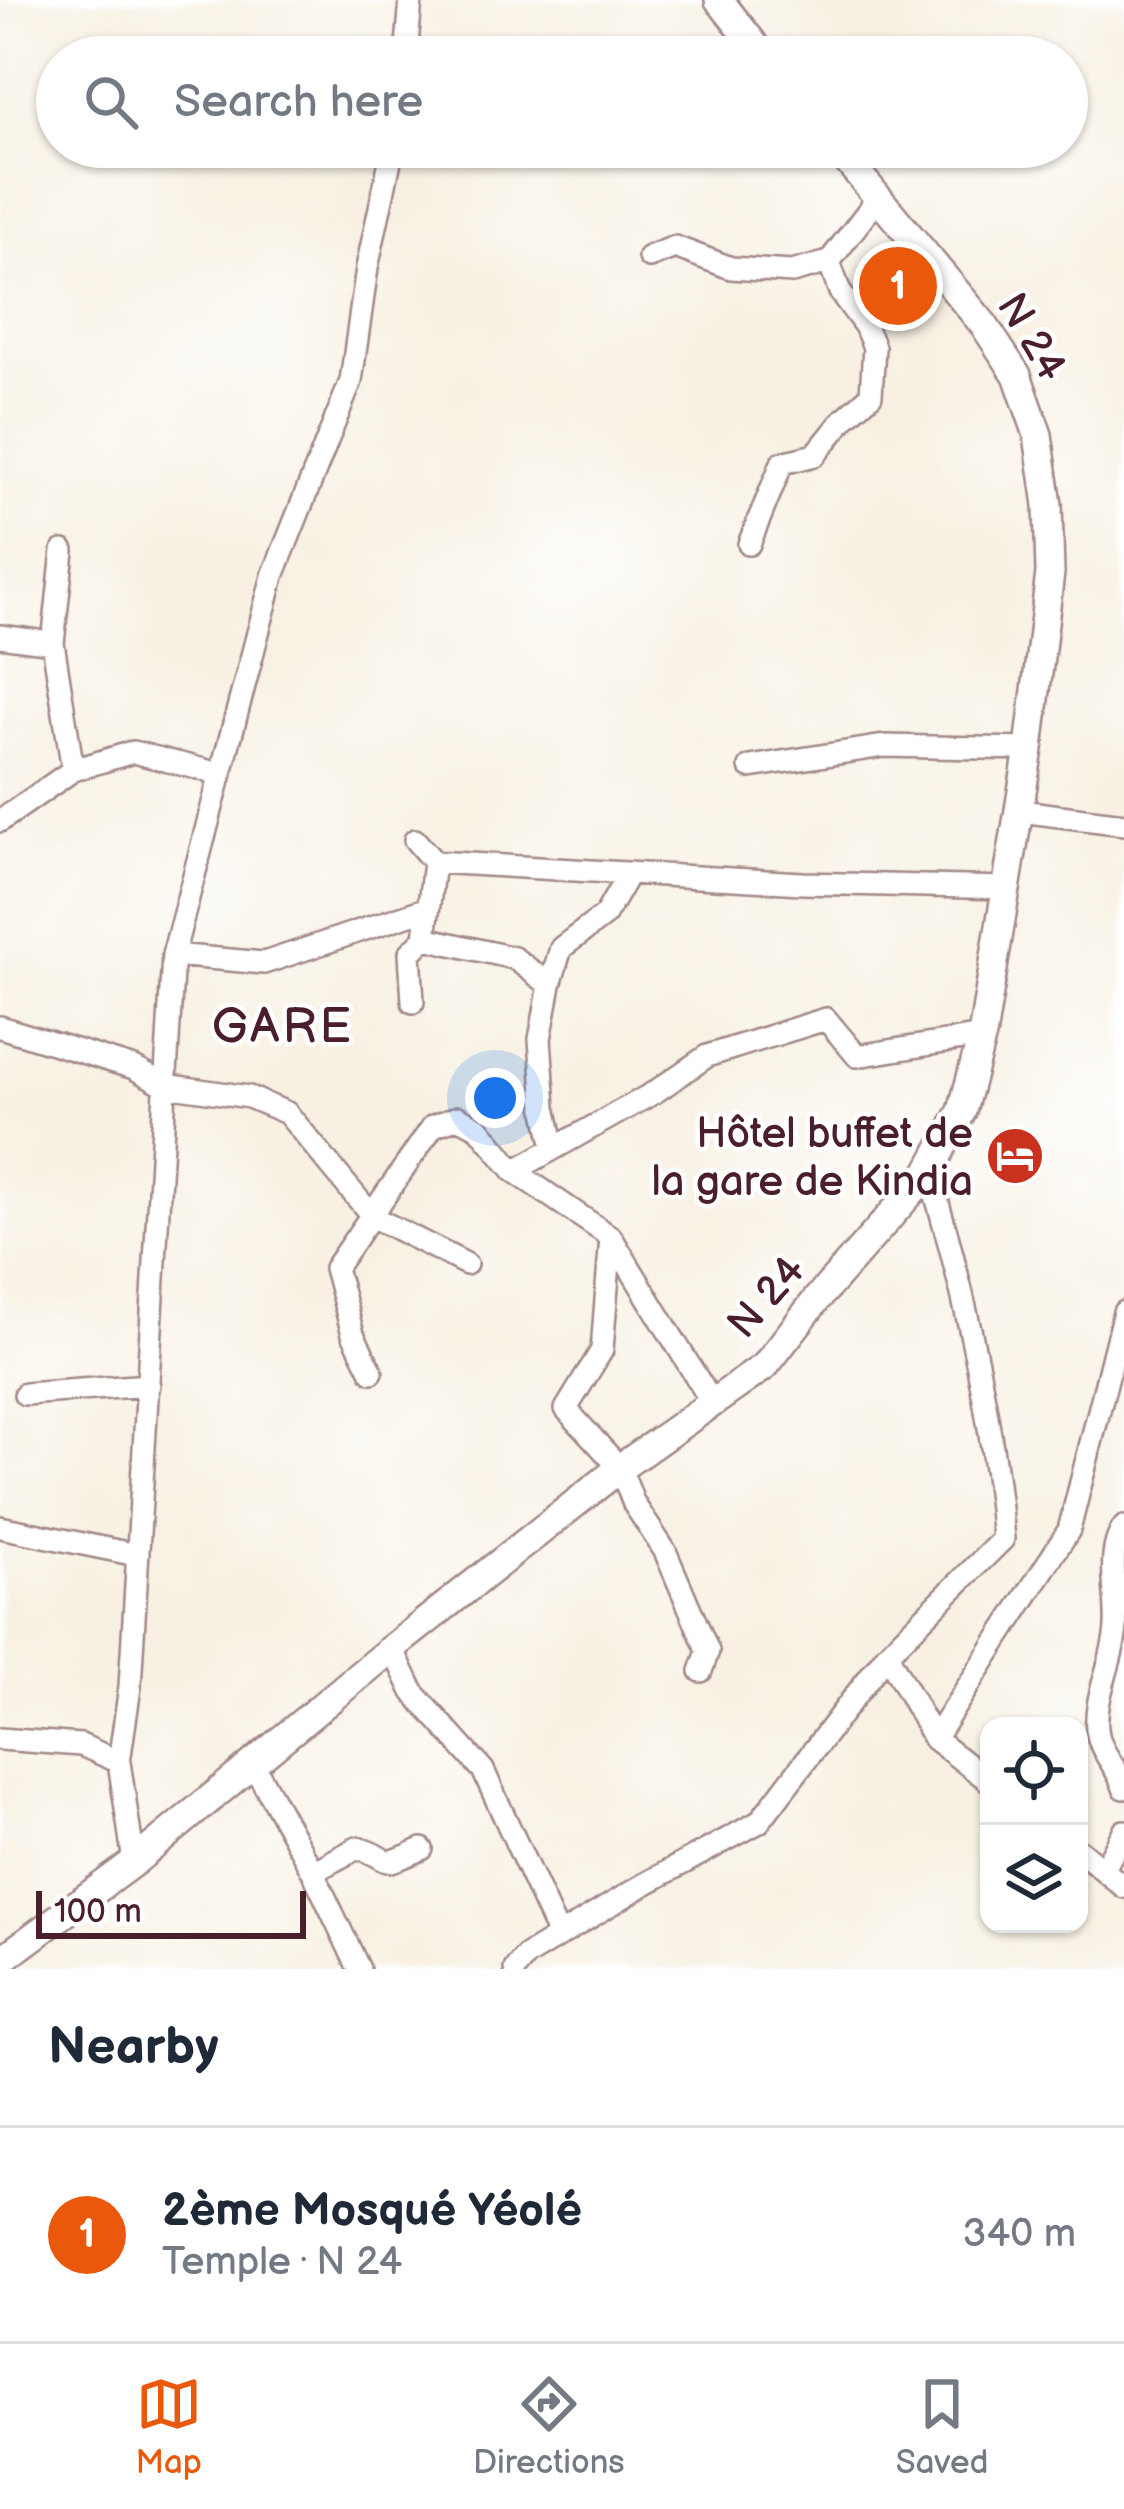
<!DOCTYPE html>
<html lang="en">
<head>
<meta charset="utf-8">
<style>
  :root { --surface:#fff; --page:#f2f2f3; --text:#1f2937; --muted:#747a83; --line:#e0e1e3; --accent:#ea580c }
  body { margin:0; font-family:"Balsamiq Sans",sans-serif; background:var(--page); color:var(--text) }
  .controls { position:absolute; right:36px; bottom:36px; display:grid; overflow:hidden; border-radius:24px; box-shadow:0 3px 9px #0004 }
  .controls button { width:108px; height:108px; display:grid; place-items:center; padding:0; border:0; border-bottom:3px solid var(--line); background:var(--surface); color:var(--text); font:60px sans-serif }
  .scale { position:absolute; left:36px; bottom:30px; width:270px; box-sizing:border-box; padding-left:12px; border:6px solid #4a1f2b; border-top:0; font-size:33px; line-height:42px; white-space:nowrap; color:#4a1f2b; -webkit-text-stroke:9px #fff; paint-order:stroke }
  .you { position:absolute; left:495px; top:1098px; width:42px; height:42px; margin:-30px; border:9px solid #fff; border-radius:50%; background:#1a73e8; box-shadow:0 0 0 18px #1a73e833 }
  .badge { display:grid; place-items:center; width:78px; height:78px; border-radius:50%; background:var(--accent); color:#fff; font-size:39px; font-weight:700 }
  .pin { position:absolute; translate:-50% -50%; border:6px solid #fff; box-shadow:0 3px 12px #0006 }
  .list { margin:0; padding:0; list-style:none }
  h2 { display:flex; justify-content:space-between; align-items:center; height:156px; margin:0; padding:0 48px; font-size:51px }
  h2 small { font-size:39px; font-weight:400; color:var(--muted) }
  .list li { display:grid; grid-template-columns:78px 1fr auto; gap:36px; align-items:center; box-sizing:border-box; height:216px; padding:0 48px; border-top:3px solid var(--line) }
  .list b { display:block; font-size:45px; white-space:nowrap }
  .list p { margin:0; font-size:39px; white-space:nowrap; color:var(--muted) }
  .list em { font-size:39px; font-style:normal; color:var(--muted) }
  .icon { flex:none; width:66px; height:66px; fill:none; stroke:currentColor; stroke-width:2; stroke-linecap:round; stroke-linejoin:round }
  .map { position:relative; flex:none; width:1124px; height:1969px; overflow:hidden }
  .search { position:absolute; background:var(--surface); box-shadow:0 3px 9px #0004; left:36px; right:36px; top:36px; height:132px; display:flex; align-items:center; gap:30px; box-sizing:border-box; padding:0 42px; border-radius:66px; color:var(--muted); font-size:45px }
  .sheet { height:372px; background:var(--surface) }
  nav { display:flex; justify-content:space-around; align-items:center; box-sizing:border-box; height:168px; border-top:3px solid var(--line); background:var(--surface); font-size:33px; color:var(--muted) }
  nav a { display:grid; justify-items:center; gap:6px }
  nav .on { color:var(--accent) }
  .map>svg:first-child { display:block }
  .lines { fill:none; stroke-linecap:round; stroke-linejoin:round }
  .minor-casing { stroke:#a18887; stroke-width:26 }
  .major-casing { stroke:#a18887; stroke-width:32 }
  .minor { stroke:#fff; stroke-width:21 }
  .major { stroke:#fff; stroke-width:27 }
  .labels { text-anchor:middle; stroke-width:9; stroke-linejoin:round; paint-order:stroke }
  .street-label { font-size:42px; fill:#4a1f2b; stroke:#fff }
  .poi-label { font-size:42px; fill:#4a1f2b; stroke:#fff; text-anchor:end }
  .quarter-label { font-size:48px; letter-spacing:3px; fill:#4a1f2b; stroke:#fff }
</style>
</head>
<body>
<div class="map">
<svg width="1124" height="1969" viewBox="0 0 1124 1969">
  <rect width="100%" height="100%" fill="#fff"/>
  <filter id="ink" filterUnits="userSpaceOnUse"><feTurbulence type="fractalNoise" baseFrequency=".00833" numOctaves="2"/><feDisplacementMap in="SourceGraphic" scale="24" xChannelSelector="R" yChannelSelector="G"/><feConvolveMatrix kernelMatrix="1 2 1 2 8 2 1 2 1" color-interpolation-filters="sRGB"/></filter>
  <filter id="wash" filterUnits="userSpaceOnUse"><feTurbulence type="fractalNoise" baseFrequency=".004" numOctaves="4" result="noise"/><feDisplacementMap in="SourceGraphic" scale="48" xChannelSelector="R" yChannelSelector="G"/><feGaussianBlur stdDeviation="2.7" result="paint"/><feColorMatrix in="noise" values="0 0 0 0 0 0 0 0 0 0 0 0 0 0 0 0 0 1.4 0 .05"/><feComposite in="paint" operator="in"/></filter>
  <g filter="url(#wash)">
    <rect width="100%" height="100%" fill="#f8f1e3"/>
  </g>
  <g filter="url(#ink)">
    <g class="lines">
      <defs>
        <path id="minor" d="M406,57l5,-57
          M649,257l26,-10 56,21 61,4 37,-10
          M749,544l33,-81 33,-8 29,-36 27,-24 3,-48 -9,-21 -25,-34 -11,-30 48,-63
          M63,551l-10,92 20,127
          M0,636l53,7
          M750,767l134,-21 145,3
          M1020,811l104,13
          M0,821l73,-51 60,-18 87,22
          M434,862l369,21 205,5
          M425,938l89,20 36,27
          M173,955l91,8 164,-55
          M413,1002l-3,-49 15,-15 9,-76 -19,-22
          M0,1027l134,41 31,17 84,12 38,16 86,104 93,47
          M554,1148l-9,-41 -5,-68 10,-54 11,-37 44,-33 24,-42
          M514,1171l97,66 100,164
          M611,1237l-9,113 -36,59 54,59 14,36 31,47 43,100 -7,20
          M372,1372l-19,-38 -18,-66 98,-142 25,-9 21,11 35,43 141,-79 52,-36 119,-37 31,37 125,-20
          M25,1394l124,-9
          M0,1527l137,28
          M1124,1527c-19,26 -6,66 -8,100 -2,33 -22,69 -19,102 2,23 21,38 27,59
          M392,1648l21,44 70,78 76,166
          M887,1654l47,85 55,42
          M0,1739l81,6 38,17
          M934,1739l135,-209 55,-218
          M252,1762l61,110 46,97
          M1079,1850l45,37
          M134,1862l-15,-100 11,-75 43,-732 100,-379 78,-195 16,-113 26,-121
          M1104,1869l20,-38
          M313,1872l44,-24c39,10 16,23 65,1
          M515,1969l11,-13 117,-71 116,-63 128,-168 116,-115c-11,-125 -38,-247 -74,-367"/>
        <path id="major" d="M719,0l45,57
          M0,1961l134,-99 258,-214 228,-180 145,-102 52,-67 112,-127 33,-61 20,-75 47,-287 21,-176 -2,-68 -10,-70 -21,-60 -33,-50 -148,-178"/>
      </defs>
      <use href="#minor" class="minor-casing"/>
      <use href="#major" class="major-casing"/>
      <use href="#minor" class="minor"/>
      <use href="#major" class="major"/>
    </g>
  </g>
  <defs>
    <symbol id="hotel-disc" viewBox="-11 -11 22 22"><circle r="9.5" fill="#c8321e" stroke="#fff"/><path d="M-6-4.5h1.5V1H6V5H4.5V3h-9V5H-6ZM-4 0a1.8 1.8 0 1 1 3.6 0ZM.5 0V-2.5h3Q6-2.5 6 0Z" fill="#fff"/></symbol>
  </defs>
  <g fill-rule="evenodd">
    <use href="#hotel-disc" x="982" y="1123" width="66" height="66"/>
  </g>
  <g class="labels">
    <g class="street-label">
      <text transform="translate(1033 336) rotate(59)" y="15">N 24</text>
      <text transform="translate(765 1296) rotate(-49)" y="15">N 24</text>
    </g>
    <g class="poi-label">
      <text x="973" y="1147">Hôtel buffet de<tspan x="973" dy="48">la gare de Kindia</tspan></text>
    </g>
    <g class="quarter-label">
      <text x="283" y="1042">GARE</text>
    </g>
  </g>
</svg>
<div class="controls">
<button><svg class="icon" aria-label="locate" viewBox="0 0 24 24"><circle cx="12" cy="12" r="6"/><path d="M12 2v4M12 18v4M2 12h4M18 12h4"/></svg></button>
<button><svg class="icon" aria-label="layers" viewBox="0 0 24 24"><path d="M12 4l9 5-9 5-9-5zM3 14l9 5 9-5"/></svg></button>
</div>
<div class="scale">100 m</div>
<div class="you"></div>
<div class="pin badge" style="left:898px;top:286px">1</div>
<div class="search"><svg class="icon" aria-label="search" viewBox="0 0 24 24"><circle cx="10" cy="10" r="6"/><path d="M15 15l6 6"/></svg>Search here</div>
</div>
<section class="sheet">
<h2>Nearby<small></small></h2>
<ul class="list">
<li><span class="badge">1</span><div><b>2ème Mosqué Yéolé</b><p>Temple · N 24</p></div><em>340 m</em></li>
</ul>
</section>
<nav>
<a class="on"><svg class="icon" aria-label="map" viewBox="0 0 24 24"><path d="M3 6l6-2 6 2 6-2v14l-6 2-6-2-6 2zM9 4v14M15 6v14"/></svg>Map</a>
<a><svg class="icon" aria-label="directions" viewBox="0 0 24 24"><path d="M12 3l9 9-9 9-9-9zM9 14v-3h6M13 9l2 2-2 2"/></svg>Directions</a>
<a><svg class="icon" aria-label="saved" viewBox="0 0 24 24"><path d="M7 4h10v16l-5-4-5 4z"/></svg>Saved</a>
</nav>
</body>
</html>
